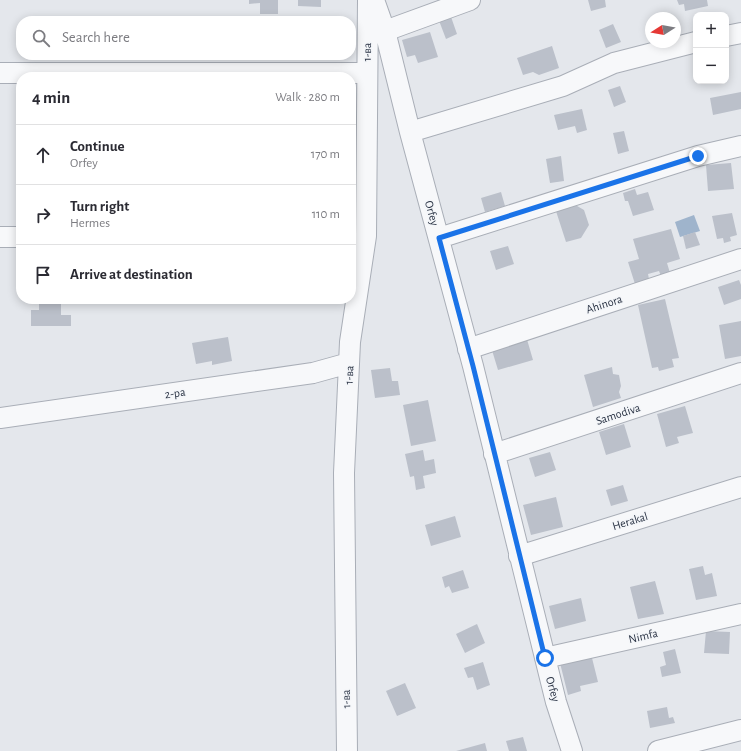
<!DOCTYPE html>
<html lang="en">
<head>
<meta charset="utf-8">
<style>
  :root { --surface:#fff; --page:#f7f7f7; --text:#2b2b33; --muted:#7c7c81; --line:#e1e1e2 }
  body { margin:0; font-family:"Alegreya Sans",sans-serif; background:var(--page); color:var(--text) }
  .controls { position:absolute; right:12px; top:12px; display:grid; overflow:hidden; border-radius:8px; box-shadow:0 2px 10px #0003 }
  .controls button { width:36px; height:36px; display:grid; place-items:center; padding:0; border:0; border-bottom:1px solid var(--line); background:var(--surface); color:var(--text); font:20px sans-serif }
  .compass { position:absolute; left:645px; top:12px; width:36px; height:36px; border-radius:50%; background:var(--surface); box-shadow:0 2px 10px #0003; rotate:259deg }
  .stop { position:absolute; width:12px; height:12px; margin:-9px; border:3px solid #1a73e8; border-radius:50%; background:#fff }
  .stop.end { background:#1a73e8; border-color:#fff; box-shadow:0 1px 4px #0008 }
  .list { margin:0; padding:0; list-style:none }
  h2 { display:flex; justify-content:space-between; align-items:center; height:52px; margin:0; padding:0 16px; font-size:17px }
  h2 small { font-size:13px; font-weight:400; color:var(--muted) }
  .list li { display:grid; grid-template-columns:26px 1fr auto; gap:12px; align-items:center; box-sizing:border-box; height:60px; padding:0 16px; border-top:1px solid var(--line) }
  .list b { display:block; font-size:15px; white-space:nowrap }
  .list p { margin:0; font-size:13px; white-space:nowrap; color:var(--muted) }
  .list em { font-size:13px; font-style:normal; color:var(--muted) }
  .icon { flex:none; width:22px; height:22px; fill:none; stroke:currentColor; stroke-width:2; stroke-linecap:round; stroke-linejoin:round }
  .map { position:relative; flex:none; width:741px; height:751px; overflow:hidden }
  .search { position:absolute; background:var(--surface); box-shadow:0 2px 10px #0003; left:16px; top:16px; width:340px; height:44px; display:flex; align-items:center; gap:10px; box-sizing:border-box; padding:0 14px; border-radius:16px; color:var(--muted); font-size:15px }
  .panel { position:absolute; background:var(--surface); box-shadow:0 2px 10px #0003; left:16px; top:72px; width:340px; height:232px; border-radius:16px }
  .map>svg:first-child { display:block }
  .water { fill:#9fb4cc }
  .building { fill:#bbc0ca }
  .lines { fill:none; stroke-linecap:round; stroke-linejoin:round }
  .minor-casing { stroke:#a9aeb7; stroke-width:22 }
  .minor { stroke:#f7f8fa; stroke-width:20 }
  .route { stroke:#1a73e8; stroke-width:5 }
  .labels { text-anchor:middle; stroke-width:3; stroke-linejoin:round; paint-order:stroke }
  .street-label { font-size:12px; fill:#2b3445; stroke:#f4f6f9 }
</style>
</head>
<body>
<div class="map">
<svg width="741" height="751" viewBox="0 0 741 751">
  <rect width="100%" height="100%" fill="#e4e7ec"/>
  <path class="water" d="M694,215l6,16 -20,6 -5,-15z"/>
  <path class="building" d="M249,0h29v14h-18v-11l-11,1z
    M298,0h23v7l-23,-1z
    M588,0h17l1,7 -15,4z
    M677,0h30l1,6 -23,5 -1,-7 -5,1z
    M450,14l7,20 -11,5 -8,-21z
    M613,24l8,18 -15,6 -7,-18z
    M430,32l8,25 -20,6 -3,-8 -8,2 -5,-17z
    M552,46l7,22 -20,7 -6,-3 -10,3 -6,-17z
    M620,86l6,16 -12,5 -6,-17z
    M741,92v17l-28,6 -3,-17z
    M582,109l5,21 -10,3 -2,-7 -17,4 -4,-15z
    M624,131l5,20 -11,3 -5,-21z
    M561,156l3,25 -14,2 -4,-24z
    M731,163l3,26 -26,2 -2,-26z
    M635,189l2,6 11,-3 6,18 -21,6 -5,-15h-3l-2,-8z
    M501,192l4,14 -20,6 -4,-14z
    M572,203l12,7 5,15 -8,13 -15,4 -11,-34z
    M732,213l5,22 -7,2 1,4 -7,2 -1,-5 -6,1 -5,-23z
    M671,229l9,30 -13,4 3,10 -9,3 -2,-5 -11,3 1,5 -14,5 -7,-22 11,-3 -6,-20z
    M695,232l5,13 -14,4 -3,-13z
    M508,246l6,18 -18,6 -6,-19z
    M739,280l2,5v14l-17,6 -6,-18z
    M88,299h23v5h-23z
    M665,299l14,59 -7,1 2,8 -15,4 -1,-4 -6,1 -14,-63z
    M39,303h22v12h10v11h-40v-16h8z
    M741,321v35l-16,3 -6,-34z
    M526,336l7,24 -35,10 -7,-23z
    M228,337l4,24 -20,4v-4l-16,3 -4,-21z
    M612,367l1,7 6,1 2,11 -2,6 2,6 -28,9 -9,-32z
    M390,368l2,13h6l2,14 -25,3 -4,-28z
    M428,400l8,41 -25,5 -8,-41z
    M685,406l8,27 -16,4 2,6 -13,4 -9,-33z
    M624,424l7,23 -25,8 -7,-23z
    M423,450l2,11 9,-2 2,14 -13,3 2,12 -9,2 -2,-14 -4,1 -5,-23z
    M550,452l6,18 -21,7 -6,-19z
    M623,485l5,16 -17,5 -5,-16z
    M556,497l7,30 -32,8 -8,-30z
    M455,516l6,21 -30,9 -6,-21z
    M703,566l2,9 7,-2 5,23 -21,4 -7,-31z
    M463,570l6,18 -17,5 -3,-7 -4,2 -3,-11z
    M655,581l9,33 -26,5 -8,-32z
    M581,598l5,23 -31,8 -6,-23z
    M477,624l8,19 -20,10 -9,-19z
    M706,631l24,1 -1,22 -25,-1z
    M675,649l6,24 -19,4 -2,-10 6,-2 -3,-13z
    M591,654l7,28 -18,4 1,5 -13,4 -8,-32z
    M483,662l7,23 -13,5 -4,-13 -5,1 -4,-10z
    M405,683l11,25 -19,8 -11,-25z
    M667,707l2,11 4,-1 2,6 -25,5 -3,-17z
    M523,737l4,14h-18l-3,-10z
    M485,743l2,8h-31z"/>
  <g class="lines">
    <defs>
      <path id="minor" d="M374,0l11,31 25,101 63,234 83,336 16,49
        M385,31l85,-31
        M726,36l15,-3
        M0,73h367
        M410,132l153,-46 51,-23 82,-21
        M0,237h21
        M439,238l259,-82 43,-10
        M468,349l273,-90
        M0,418l313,-45 36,-10
        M494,454l247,-81
        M519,556l222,-69
        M545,658l196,-44
        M347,751l-3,-278 6,-131 16,-106 2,-236
        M658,751l83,-21"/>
    </defs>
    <use href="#minor" class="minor-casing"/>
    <use href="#minor" class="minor"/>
  </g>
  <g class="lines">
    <path class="route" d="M545,658l-72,-292 -34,-128 259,-82"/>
  </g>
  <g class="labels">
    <g class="street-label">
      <text transform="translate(367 52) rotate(-89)" y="4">1-ва</text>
      <text transform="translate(432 213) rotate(75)" y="4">Orfey</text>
      <text transform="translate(604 304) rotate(-18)" y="4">Ahinora</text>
      <text transform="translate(349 375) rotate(-87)" y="4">1-ва</text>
      <text transform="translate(175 393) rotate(-8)" y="4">2-ра</text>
      <text transform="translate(618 414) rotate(-18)" y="4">Samodiva</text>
      <text transform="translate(630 521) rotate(-17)" y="4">Herakal</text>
      <text transform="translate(643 636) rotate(-13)" y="4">Nimfa</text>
      <text transform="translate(553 689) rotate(75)" y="4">Orfey</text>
      <text transform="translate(346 699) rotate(-91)" y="4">1-ва</text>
    </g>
  </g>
</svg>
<div class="controls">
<button>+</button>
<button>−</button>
</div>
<svg class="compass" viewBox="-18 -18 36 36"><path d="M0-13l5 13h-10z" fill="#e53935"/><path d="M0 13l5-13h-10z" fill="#7c7c81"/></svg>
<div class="stop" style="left:545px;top:658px"></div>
<div class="stop end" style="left:698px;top:156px"></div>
<div class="search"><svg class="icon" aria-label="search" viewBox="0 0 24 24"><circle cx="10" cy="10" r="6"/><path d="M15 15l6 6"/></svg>Search here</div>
<section class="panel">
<h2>4 min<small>Walk · 280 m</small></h2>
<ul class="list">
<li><svg class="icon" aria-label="ahead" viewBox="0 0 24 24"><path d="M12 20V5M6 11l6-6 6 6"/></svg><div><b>Continue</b><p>Orfey</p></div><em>170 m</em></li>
<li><svg class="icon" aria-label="right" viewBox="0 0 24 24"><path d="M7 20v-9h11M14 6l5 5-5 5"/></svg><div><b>Turn right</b><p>Hermes</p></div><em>110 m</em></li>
<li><svg class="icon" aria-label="arrive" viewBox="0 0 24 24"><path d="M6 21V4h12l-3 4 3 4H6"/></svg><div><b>Arrive at destination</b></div></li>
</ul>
</section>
</div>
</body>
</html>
